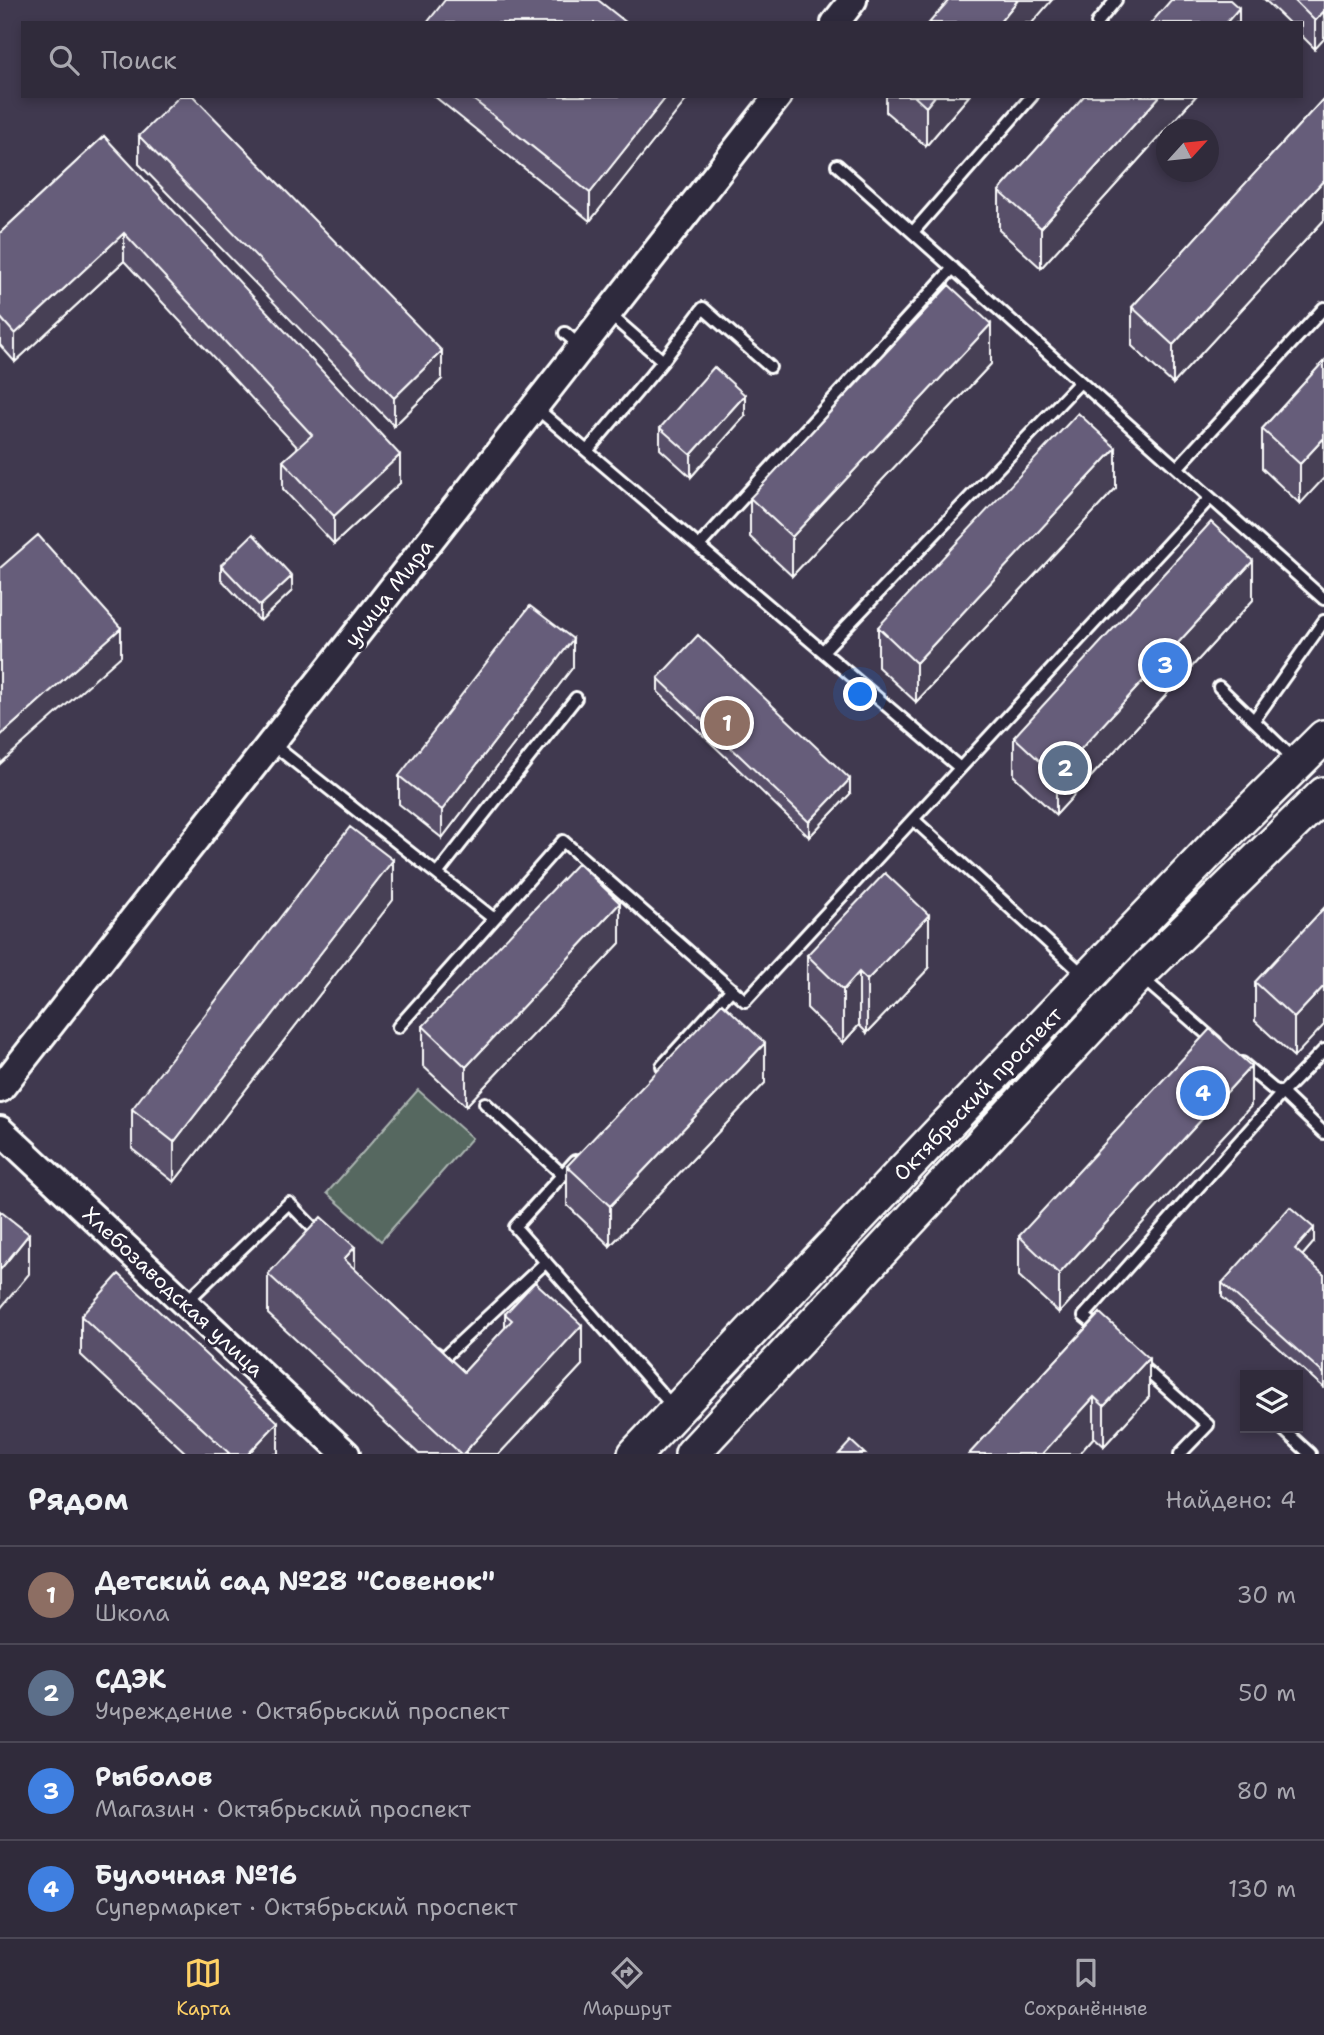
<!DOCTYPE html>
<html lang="ru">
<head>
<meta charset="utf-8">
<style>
  :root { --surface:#302b3b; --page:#383342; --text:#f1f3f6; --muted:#a8a7af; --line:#4b4755; --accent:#ffd166 }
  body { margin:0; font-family:"Shantell Sans",sans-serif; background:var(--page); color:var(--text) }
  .controls { position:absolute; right:21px; bottom:21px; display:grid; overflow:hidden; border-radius:0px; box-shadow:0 4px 10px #0003 }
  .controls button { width:63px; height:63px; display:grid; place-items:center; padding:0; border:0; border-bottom:2px solid var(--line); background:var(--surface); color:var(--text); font:35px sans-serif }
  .compass { position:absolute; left:1156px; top:119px; width:63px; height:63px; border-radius:50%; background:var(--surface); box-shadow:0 4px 10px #0003; rotate:63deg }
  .you { position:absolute; left:861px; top:695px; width:24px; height:24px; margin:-18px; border:5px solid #fff; border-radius:50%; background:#1a73e8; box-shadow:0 0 0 10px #1a73e833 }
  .badge { display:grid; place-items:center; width:46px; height:46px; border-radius:50%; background:var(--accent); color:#fff; font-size:23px; font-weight:700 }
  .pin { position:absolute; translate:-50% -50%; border:4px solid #fff; box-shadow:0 2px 7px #0006 }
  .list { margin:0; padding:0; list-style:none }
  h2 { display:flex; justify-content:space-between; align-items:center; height:91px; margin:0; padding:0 28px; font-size:30px }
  h2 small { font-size:23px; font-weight:400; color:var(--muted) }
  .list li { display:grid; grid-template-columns:46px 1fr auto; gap:21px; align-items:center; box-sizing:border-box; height:98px; padding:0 28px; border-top:2px solid var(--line) }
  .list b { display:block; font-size:26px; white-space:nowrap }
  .list p { margin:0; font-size:23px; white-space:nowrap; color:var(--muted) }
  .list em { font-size:23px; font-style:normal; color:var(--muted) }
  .icon { flex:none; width:38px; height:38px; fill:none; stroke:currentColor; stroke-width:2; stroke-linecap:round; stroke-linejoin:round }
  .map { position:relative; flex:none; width:1324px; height:1454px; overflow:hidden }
  .search { position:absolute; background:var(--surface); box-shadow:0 4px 10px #0003; left:21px; right:21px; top:21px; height:77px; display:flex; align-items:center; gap:18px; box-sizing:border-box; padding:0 24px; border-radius:0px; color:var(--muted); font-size:26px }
  .sheet { height:483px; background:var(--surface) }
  nav { display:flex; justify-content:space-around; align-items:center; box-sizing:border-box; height:98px; border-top:2px solid var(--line); background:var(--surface); font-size:19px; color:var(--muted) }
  nav a { display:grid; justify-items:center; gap:4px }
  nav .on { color:var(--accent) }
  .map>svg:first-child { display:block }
  .green { fill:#566860; stroke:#aab4b0; stroke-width:2 }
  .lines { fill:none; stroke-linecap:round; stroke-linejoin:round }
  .service-casing { stroke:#fff; stroke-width:16 }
  .tertiary-casing { stroke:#fff; stroke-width:32 }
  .primary-casing { stroke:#fff; stroke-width:38 }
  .service { stroke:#2f2a3d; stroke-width:10 }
  .tertiary { stroke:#2f2a3d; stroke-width:26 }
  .primary { stroke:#2f2a3d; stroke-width:33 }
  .wall { fill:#585069; stroke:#fff; stroke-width:2 }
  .shaded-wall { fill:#474155; stroke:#fff; stroke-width:2 }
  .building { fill:#665d7a; stroke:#fff; stroke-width:2 }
  .labels { text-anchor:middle; stroke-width:6; stroke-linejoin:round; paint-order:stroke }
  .street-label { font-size:21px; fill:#fff; stroke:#2f2a3d }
</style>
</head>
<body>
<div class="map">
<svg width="1324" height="1454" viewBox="0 0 1324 1454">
  <rect width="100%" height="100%" fill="#40394f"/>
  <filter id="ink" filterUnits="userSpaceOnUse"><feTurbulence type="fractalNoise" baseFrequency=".0143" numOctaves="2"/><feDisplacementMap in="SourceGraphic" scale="14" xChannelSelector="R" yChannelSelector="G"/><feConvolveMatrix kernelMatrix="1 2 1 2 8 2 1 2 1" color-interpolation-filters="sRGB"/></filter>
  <g filter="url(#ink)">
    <path class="green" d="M418,1090l54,48 -91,103 -54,-48z"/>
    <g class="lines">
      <defs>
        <path id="service" d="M1097,23l19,-23
          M837,165l487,434
          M913,232l119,-136
          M608,313l55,48
          M565,333l16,14
          M535,407l425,361
          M587,451l76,-90 40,-53 67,59
          M1177,468l147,-160
          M699,546l254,-278
          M823,651l257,-269
          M1219,687l77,74
          M1254,720l70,-99
          M271,743l166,131 139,-176
          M914,820l171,156
          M494,919l69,-78 182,160 465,-503
          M1141,977l75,65
          M398,1027l96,-108 -57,-45
          M1324,1050l-42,43 42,40
          M662,1066l70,-77
          M485,1103l78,72
          M575,1161l-60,66 159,181
          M186,1302l103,-99 33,34
          M1102,1331l-18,-15 198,-223 -9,-4 -31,-26
          M436,1353l6,6 104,-97
          M1140,1365l68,60 -28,29
          M1284,1430l26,24"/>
        <path id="tertiary" d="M835,23l18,-23
          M0,1089l778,-993
          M0,1130l346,324"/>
        <path id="primary" d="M635,1454l302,-319 285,-297 102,-101
          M692,1454l447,-479 185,-181"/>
      </defs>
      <use href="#service" class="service-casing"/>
      <use href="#tertiary" class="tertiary-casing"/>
      <use href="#primary" class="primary-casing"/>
      <use href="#service" class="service"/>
      <use href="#tertiary" class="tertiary"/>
      <use href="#primary" class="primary"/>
    </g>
    <path class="wall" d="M1265,0h59l-9,49 -14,-14v-12h-12z
      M434,96h253v3l-97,122z
      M886,96h83l-43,50 -40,-34z
      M1084,96h112l-155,172 -42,-38v-39z
      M1324,98v122l-151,164 -41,-38v-39z
      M104,136l296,347 -66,61 -51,-55v-28l15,-13 -174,-187 -109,101 -15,-17v-112z
      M139,136l303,243 -48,47 -255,-262z
      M1324,361l-24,143 -38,-36v-39z
      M991,364l-199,212 -42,-39v-39z
      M745,416l-54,61 -31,-28v-21z
      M1116,488l-200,214 -38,-35v-40z
      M221,565l71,26 -32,30 -39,-42z
      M1253,600l-197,215 -42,-39v-39z
      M573,667l-131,171 -43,-34v-28z
      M658,678l192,116 -41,43 -151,-145z
      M393,900l-219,282 -42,-33v-40z
      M1324,908l-30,149 -39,-36v-39z
      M620,943l-154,163 -43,-40v-40z
      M807,955l122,13 -62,65 -8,-8 -16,18 -36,-35z
      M765,1083l-155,163 -43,-41v-39z
      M1251,1106l-192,207 -40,-37v-40z
      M1314,1242l-12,14 22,19v113l-102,-91v-14z
      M355,1270l109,102 41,-44v-14l77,51 -83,89h-80l-151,-140v-40z
      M1100,1313l49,84 -45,49 -10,-9 -15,17h-110z
      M81,1316l197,138h-91l-106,-99z"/>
    <path class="shaded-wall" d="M1018,0h34l-20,23h-33z
      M1239,8v15h-13z
      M1324,11v28l-9,10v-28z
      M667,96h20v3l-97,122v-28z
      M935,96h34l-43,50v-39z
      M1160,96h36l-155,172v-40z
      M1324,180v40l-151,164v-39z
      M124,233v28l-109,101v-28z
      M991,324v40l-199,212v-39z
      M442,351v28l-48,47v-28z
      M745,395v21l-54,61v-22z
      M1324,438v40l-24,26v-40z
      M1116,448v40l-200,214v-39z
      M400,455v28l-66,61v-28z
      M1253,561v39l-197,215v-39z
      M292,576v15l-32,30v-15z
      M121,628v28l-121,108v-28z
      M573,639v28l-131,171v-28z
      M850,779v15l-41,43v-15z
      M393,860v40l-219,282v-40z
      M620,903v40l-154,163v-39z
      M929,915v53l-62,65v-53z
      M859,972v53l-16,18v-53z
      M1324,986v39l-30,32v-39z
      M765,1043v40l-155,163v-40z
      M1251,1066v40l-192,207v-39z
      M1314,1228v14l-19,22v-15z
      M29,1234v40l-29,35v-39z
      M355,1247v40l-11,-28z
      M582,1325v40l-83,89h-36z
      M1149,1358v39l-45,49v-40z
      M1094,1397v40l-15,17h-37z
      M278,1422v32h-30z"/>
    <path class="building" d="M445,0h153l29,23h-200z
      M949,0h69l-19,23h-70z
      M1171,0h59l9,8 -13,15h-75z
      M1294,0h30v11l-9,10z
      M180,96h13l249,255 -48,47 -255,-262z
      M469,96h198l-77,97z
      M914,96h21l-9,11z
      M1084,96h76l-119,132 -42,-37z
      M1324,98v82l-151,165 -41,-38z
      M104,136l296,319 -66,61 -51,-55 29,-26 -188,-202 -109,101 -15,-17v-84z
      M949,285l42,39 -199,213 -42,-39z
      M1324,361v77l-24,26 -38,-35z
      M714,367l31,28 -54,60 -31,-27z
      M1078,413l38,35 -200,215 -38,-36z
      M1211,522l42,39 -197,215 -42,-39z
      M253,534l39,42 -32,30 -39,-41z
      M38,535l83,93 -121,108v-168z
      M530,606l43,33 -131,171 -43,-34z
      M698,635l152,144 -41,43 -151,-144z
      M350,827l43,33 -219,282 -42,-33z
      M578,863l42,40 -154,164 -43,-41z
      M885,873l44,42 -62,65 -8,-8 -16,18 -36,-35z
      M1324,908v78l-30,32 -39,-36z
      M722,1003l43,40 -155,163 -43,-40z
      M1210,1029l41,37 -192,208 -40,-38z
      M1290,1207l24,21 -19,21 29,26v99l-102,-91z
      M0,1211l29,23 -29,36z
      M321,1217l34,30 -11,12 120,113 48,-52 -7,-6 30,-32 47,43 -119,129h-2l-193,-180z
      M119,1274l159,148 -30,32h-18l-149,-138z
      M1100,1313l49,45 -45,48 -10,-9 -52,57h-73z
      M851,1441l14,13h-26z"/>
  </g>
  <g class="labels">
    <g class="street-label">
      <text transform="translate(389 593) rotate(-52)" y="7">улица Мира</text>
      <text transform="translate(978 1094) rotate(-46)" y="7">Октябрьский проспект</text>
      <text transform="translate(173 1292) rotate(43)" y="7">Хлебозаводская улица</text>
    </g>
  </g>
</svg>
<div class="controls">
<button><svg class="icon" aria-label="layers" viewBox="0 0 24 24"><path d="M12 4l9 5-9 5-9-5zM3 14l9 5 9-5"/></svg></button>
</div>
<svg class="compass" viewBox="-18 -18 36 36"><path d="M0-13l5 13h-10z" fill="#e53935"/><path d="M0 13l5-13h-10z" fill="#a8a7af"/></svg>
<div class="you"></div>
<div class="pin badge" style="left:727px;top:723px;background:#8d6e63">1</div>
<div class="pin badge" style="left:1065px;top:768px;background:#5c6f8a">2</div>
<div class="pin badge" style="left:1165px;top:665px;background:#3f7fe0">3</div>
<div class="pin badge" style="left:1203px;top:1093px;background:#3f7fe0">4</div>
<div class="search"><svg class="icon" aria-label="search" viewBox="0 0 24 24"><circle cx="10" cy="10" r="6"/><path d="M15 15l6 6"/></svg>Поиск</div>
</div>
<section class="sheet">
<h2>Рядом<small>Найдено: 4</small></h2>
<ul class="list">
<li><span class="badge" style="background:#8d6e63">1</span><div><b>Детский сад №28 &quot;Совенок&quot;</b><p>Школа</p></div><em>30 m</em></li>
<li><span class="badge" style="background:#5c6f8a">2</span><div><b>СДЭК</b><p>Учреждение · Октябрьский проспект</p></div><em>50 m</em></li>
<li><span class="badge" style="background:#3f7fe0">3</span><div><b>Рыболов</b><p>Магазин · Октябрьский проспект</p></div><em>80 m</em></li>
<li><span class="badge" style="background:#3f7fe0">4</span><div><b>Булочная №16</b><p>Супермаркет · Октябрьский проспект</p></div><em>130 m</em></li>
</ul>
</section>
<nav>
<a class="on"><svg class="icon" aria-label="map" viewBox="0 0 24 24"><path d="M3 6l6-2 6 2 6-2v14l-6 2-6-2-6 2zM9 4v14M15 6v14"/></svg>Карта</a>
<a><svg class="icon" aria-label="directions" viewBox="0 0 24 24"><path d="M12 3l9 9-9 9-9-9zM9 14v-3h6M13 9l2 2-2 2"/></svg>Маршрут</a>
<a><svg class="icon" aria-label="saved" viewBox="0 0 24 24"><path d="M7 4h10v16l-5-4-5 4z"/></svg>Сохранённые</a>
</nav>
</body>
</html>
